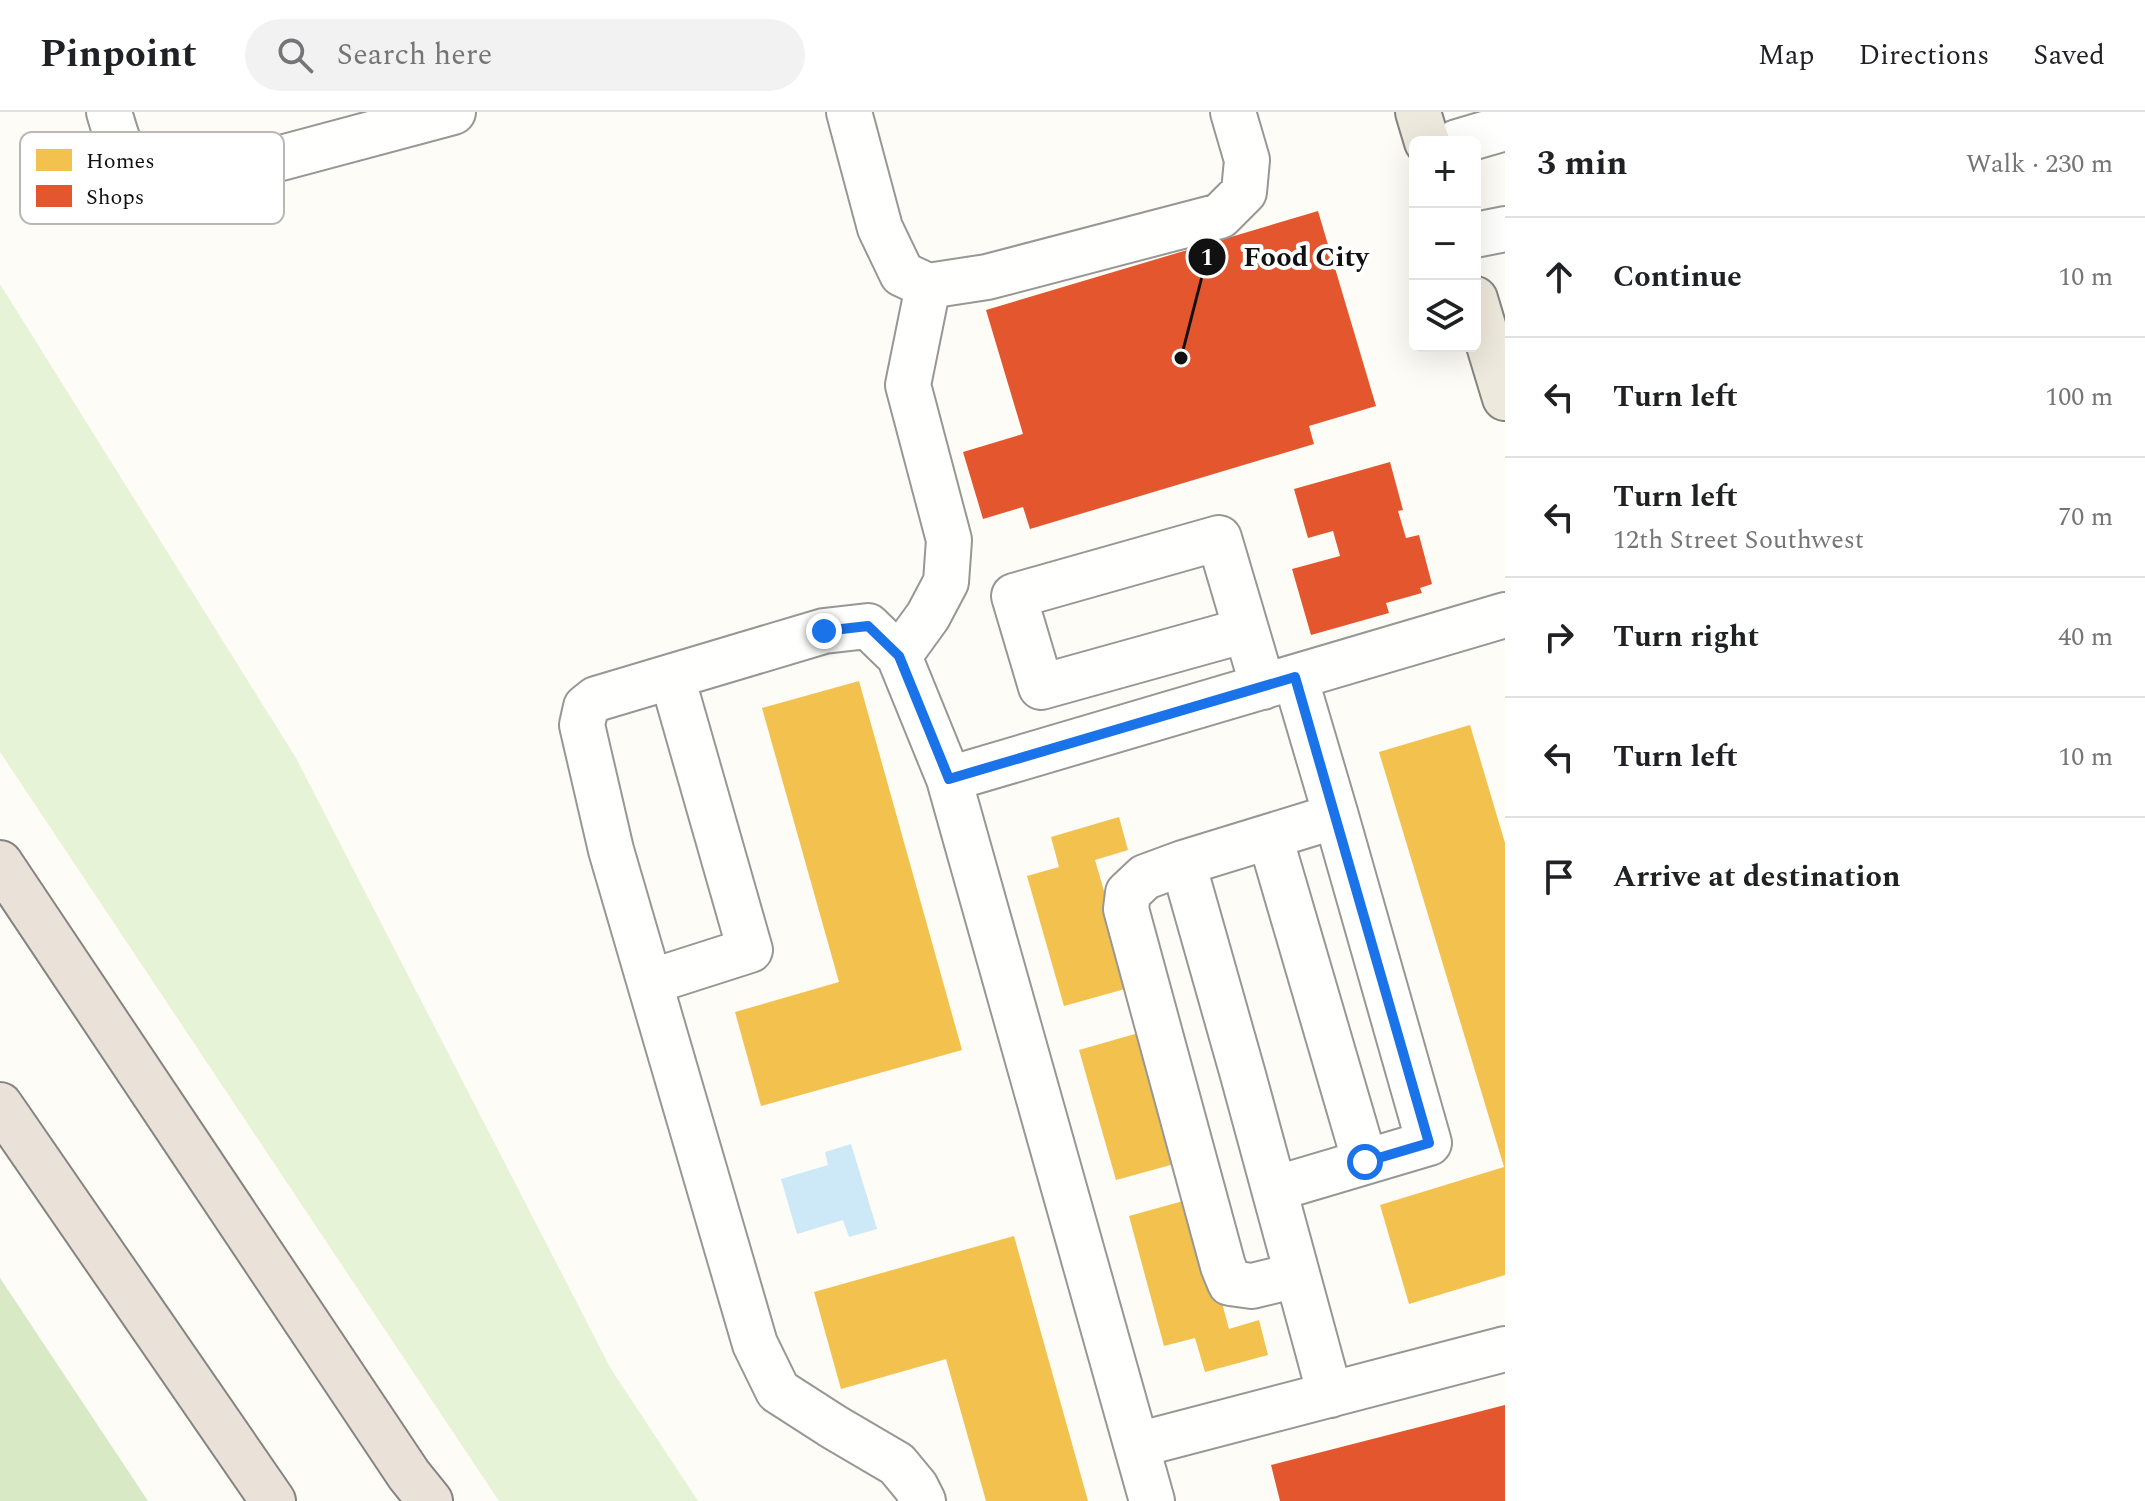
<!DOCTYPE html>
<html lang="en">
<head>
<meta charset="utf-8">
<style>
  :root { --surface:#fff; --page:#f2f2f2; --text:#202124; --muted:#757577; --line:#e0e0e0 }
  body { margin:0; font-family:Spectral,serif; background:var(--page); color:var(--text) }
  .controls { position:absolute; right:24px; top:24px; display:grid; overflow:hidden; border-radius:12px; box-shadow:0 8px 32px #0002 }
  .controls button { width:72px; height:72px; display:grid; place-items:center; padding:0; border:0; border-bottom:2px solid var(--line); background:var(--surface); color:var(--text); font:40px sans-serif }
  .stop { position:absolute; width:24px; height:24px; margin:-18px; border:6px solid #1a73e8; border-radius:50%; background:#fff }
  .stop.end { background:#1a73e8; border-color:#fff; box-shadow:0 2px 8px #0008 }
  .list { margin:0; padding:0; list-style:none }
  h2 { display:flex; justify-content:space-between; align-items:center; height:104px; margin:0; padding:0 32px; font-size:34px }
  h2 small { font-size:26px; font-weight:400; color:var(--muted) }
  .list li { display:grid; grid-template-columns:52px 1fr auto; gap:24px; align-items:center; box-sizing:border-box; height:120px; padding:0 32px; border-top:2px solid var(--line) }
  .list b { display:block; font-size:30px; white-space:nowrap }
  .list p { margin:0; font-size:26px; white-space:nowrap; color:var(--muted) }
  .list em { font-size:26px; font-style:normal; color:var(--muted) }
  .icon { flex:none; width:44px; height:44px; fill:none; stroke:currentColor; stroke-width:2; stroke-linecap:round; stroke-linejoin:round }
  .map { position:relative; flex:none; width:1505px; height:1389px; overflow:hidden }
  header { display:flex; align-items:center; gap:48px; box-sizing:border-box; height:112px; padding:0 40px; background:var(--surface); border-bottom:2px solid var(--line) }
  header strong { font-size:38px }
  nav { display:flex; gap:44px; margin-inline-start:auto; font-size:28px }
  .search { width:560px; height:72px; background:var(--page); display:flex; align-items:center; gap:20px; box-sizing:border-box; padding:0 28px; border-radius:44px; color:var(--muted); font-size:30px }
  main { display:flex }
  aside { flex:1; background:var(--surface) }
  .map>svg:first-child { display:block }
  .green { fill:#e7f3d7 }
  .forest { fill:#d8eac5 }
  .water { fill:#cde8f7 }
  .homes { fill:#f2c14e }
  .shops { fill:#e4572e }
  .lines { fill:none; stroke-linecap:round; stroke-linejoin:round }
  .minor-casing { stroke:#979795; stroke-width:48 }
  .major-casing { stroke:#858482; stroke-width:48 }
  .highway-casing { stroke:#858482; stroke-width:48 }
  .minor { stroke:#fffffe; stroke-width:44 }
  .major { stroke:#ede9dc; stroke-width:44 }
  .highway { stroke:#eae1d8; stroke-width:44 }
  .route { stroke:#1a73e8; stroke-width:10 }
  .key { fill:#fff; stroke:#b8b8b8; stroke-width:2 }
  .key-label { font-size:22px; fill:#111 }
  .leader { fill:none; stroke:#111; stroke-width:3 }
  .callout-dot { fill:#111; stroke:#fff; stroke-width:3 }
  .mark-label { font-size:24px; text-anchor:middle; font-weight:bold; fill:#fff }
  .callout-label { font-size:28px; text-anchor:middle; font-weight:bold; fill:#111; stroke:#fff; stroke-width:8; stroke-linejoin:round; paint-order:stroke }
</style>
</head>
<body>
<header>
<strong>Pinpoint</strong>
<div class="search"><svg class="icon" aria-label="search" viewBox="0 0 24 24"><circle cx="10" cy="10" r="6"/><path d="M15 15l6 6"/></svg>Search here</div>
<nav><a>Map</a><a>Directions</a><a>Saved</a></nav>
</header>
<main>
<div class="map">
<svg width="1505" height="1389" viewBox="0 0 1505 1389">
  <rect width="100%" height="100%" fill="#fdfcf7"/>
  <path class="green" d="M0,172l296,474 315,611 87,132h-199l-499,-749z"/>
  <path class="forest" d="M0,1166l148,223h-148z"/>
  <path class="water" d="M851,1032l26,85 -28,8 -6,-17 -46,14 -16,-55 47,-14 -3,-13z"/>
  <path class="homes" d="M859,569l103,369 -201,56 -26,-94 104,-30 -77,-274z
    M1470,613l35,118v432l-96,29 -29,-99 124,-38 -125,-415z
    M1119,705l9,33 -33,10 37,127 -68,19 -37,-130 32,-9 -8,-30z
    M1142,920l36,131 -62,17 -37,-130z
    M1194,1086l35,131 30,-9 9,35 -63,17 -10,-34 -31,8 -35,-130z
    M1014,1124l74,265h-102l-40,-142 -105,30 -27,-97z"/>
  <path class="shops" d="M1318,99l58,195 -67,20 5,18 -284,85 -7,-22 -40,12 -20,-67 60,-18 -37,-124z
    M1390,350l13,48 -5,1 8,27 13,-3 13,49 -12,4 2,5 -36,10 3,10 -78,22 -19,-66 48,-13 -7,-25 -25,7 -14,-49z
    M1505,1293v96h-225l-9,-36z"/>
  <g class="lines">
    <defs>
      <path id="minor" d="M109,0c8,26 17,68 49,73 8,1 18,0 26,-1l269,-72
        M849,0l31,116 22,46 26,12 59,-9 233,-61 24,-24 3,-32 -14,-48
        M1457,30l48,-14
        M1475,123l30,-6
        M1246,518l-205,57 -27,-91 205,-58 44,149
        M899,544l29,-40 18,-34 3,-42 -41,-155 20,-99
        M1295,565l41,139 -153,47 60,212 87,320
        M949,667l556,-164
        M1270,725l95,325
        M1183,751l-38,14 -17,16 -2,16 97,357 7,17 22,3 45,-11
        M650,870l100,-32 -78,-273
        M1274,1077l155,-46 -93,-327
        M1137,1333l368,-96
        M923,1389l-7,-14 -19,-23 -63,-37 -56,-36 -23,-47 -144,-494 -29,-125 4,-18 10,-8 228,-68 44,-5 31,30 50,123 203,722"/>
      <path id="major" d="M1418,0l9,30
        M1475,187l30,99"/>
      <path id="highway" d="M0,751l409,612 21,26
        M0,993l273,396"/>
    </defs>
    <use href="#minor" class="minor-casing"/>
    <use href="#major" class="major-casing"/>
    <use href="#highway" class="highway-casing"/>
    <use href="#minor" class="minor"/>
    <use href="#major" class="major"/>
    <use href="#highway" class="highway"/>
  </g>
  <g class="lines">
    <path class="route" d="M824,519l44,-5 31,30 50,123 346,-102 134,466 -64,19"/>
  </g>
  <rect x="20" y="20" width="264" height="92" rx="12" class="key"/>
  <rect x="36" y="37" width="36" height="22" fill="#f2c14e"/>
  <rect x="36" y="73" width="36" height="22" fill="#e4572e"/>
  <g class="key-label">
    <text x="86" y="56">Homes</text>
    <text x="86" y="92">Shops</text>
  </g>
  <path class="leader" d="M1181 246L1207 145"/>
  <g class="callout-dot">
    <circle cx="1181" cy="246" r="8"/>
    <circle cx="1207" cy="145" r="20"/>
  </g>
  <g class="mark-label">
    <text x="1207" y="153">1</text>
  </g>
  <g class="callout-label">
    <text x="1306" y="154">Food City</text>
  </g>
</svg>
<div class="controls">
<button>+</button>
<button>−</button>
<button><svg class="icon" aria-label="layers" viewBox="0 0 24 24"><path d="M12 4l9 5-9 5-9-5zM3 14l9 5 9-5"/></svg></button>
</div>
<div class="stop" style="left:1365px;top:1050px"></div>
<div class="stop end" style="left:824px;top:519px"></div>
</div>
<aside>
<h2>3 min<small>Walk · 230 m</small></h2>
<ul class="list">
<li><svg class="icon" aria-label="ahead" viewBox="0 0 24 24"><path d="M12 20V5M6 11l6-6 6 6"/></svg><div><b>Continue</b></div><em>10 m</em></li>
<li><svg class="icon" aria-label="left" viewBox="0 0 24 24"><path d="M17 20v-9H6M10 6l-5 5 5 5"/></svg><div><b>Turn left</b></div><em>100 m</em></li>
<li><svg class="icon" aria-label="left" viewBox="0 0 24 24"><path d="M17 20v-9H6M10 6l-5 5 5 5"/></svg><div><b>Turn left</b><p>12th Street Southwest</p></div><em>70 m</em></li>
<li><svg class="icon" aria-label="right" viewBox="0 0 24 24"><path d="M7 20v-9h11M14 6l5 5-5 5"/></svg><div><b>Turn right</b></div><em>40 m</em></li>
<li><svg class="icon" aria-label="left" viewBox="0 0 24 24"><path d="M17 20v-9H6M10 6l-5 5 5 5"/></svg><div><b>Turn left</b></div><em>10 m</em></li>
<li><svg class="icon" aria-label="arrive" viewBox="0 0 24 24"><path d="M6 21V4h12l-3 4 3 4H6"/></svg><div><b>Arrive at destination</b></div></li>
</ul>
</aside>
</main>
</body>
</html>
